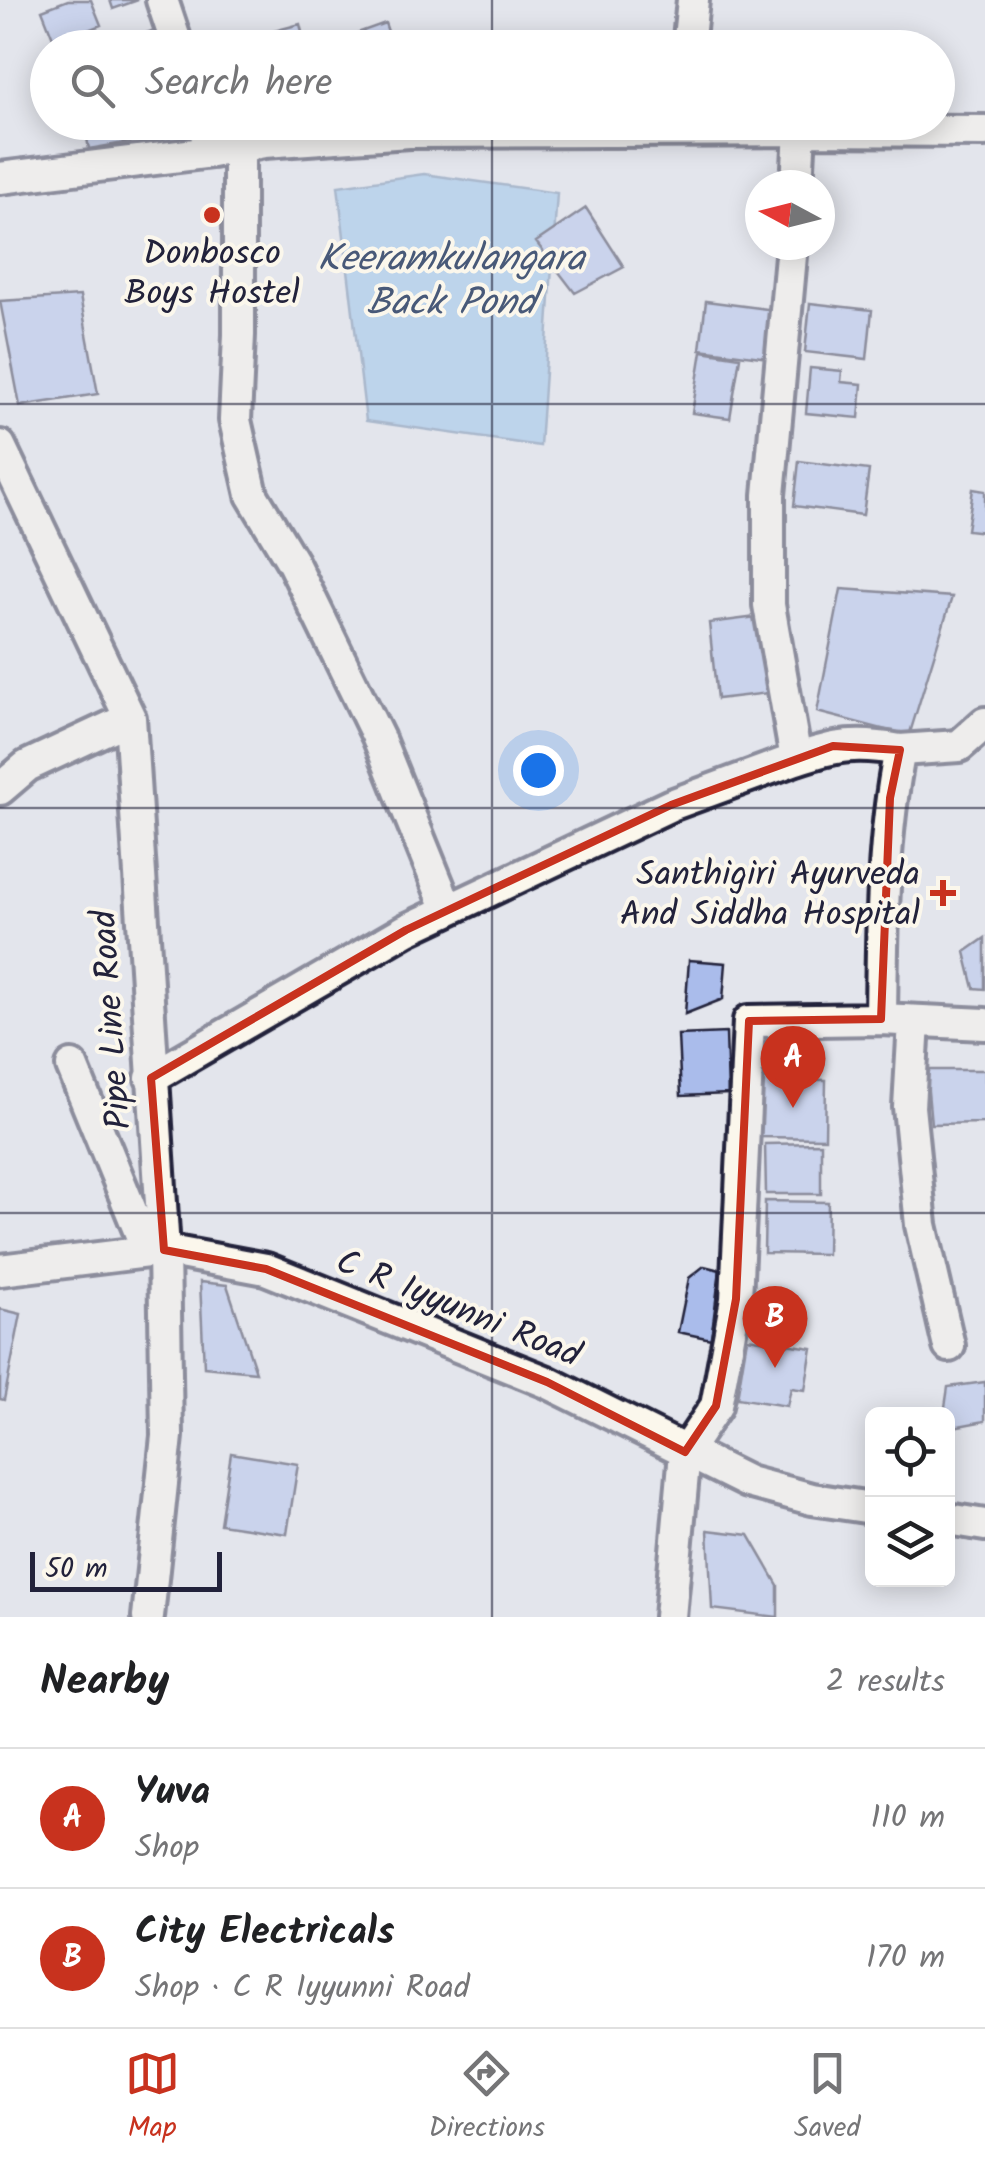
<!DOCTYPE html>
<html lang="en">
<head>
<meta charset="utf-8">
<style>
  :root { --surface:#fff; --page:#f6f6f6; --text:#202124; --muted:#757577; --line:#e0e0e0; --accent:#c8321e }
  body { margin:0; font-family:Kalam,sans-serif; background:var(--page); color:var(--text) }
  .controls { position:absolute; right:30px; bottom:30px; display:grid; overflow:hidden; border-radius:15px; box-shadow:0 5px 25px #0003 }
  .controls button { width:90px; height:90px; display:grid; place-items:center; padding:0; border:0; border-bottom:2px solid var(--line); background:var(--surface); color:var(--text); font:50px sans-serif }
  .compass { position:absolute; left:745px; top:170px; width:90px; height:90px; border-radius:50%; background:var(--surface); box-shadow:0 5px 25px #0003; rotate:277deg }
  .scale { position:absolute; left:30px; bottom:25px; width:192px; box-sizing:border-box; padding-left:10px; border:5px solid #22223b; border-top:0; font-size:28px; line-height:35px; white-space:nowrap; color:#22223b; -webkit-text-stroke:8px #fbf7ec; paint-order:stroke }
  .you { position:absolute; left:538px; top:770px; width:35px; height:35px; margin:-25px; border:8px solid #fff; border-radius:50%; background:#1a73e8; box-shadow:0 0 0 15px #1a73e833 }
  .badge { display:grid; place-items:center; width:65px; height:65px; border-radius:50%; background:var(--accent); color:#fff; font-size:32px; font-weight:700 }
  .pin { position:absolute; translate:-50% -82px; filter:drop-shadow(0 2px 5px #0008) }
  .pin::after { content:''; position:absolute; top:52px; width:35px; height:30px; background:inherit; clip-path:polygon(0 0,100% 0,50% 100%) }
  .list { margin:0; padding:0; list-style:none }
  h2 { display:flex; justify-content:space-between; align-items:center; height:130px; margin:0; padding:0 40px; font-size:42px }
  h2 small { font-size:32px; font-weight:400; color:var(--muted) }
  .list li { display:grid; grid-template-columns:65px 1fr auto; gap:30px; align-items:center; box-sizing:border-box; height:140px; padding:0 40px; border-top:2px solid var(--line) }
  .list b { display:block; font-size:38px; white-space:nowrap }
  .list p { margin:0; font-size:32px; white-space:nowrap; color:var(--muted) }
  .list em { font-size:32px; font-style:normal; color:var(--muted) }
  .icon { flex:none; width:55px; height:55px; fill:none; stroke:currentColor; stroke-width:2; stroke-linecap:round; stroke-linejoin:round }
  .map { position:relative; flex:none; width:985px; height:1617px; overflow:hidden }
  .search { position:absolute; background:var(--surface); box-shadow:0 5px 25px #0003; left:30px; right:30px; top:30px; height:110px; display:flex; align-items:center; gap:25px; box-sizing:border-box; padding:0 35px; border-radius:55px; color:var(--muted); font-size:38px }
  .sheet { height:410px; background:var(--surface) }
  nav { display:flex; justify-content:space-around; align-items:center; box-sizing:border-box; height:140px; border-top:2px solid var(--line); background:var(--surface); font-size:28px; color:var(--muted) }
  nav a { display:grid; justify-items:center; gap:5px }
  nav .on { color:var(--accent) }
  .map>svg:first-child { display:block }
  .water { fill:#8fbee9; stroke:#6380a3; stroke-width:2.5 }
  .building { fill:#aabceb; stroke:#22223b; stroke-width:2.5 }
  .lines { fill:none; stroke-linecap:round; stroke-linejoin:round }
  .minor-casing { stroke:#22223b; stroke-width:38 }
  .minor { stroke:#fbf7ec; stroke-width:30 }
  .marked { fill:none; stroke:#c8321e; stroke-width:8; stroke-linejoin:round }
  .grid { fill:none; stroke:#22223b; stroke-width:2.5; stroke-opacity:0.55 }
  .poi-dot { fill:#c8321e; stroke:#fbf7ec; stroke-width:4 }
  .labels { text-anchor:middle; stroke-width:8; stroke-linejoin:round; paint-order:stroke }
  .poi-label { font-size:35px; fill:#22223b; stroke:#fbf7ec }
  .street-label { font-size:35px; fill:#22223b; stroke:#fbf7ec }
  .water-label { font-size:38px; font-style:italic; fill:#485978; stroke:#fbf7ec }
</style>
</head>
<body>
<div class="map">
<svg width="985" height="1617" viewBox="0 0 985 1617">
  <rect width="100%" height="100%" fill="#e3e5ec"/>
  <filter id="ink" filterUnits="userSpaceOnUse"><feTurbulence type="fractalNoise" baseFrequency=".01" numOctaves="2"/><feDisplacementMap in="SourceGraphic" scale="20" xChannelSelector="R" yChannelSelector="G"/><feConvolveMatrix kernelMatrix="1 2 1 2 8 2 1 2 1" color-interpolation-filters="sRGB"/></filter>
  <g filter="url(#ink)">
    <path class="water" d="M424,174l133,19 -17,253 -174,-25 -28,-235z"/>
    <path class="building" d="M68,0h23l10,25 -46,18 -13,-33z
      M110,0h28l-25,9z
      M385,23l8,23 -40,2 -4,-12z
      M300,24l6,24h-51l-3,-11z
      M157,29l6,16 -36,3 -3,-7z
      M249,40l2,8h-34z
      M84,122h42l4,20 -41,7z
      M160,122h32l5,15 -39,13 -8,-24z
      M586,208l38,59 -49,26 -39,-51z
      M80,296l18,98 -78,12 -20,-105z
      M706,301l69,9 -6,48 -69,-9z
      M810,303l62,7 -5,49 -62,-7z
      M702,351l38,6 -10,61 -38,-5z
      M810,368l32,3 -1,11 21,2 -3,34 -53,-5z
      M799,461l70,9 -6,45 -69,-9z
      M973,489l12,2v41l-18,-2z
      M841,589l111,8 -43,139 -92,-24z
      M757,617l12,76 -52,6 -8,-76z
      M985,938v51l-11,-1 -9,-36z
      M689,960l37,3 -3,36 -38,15z
      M726,1033l2,61 -47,2 -3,-61z
      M767,1033l28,3 -5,41 -28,-3z
      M926,1070h59v53l-54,1z
      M761,1079l65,1 -1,58 -65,-1z
      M821,1143v51h-55l-1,-50z
      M765,1201l63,1 -1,52 -63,-1z
      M704,1266l16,4 -9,69 -33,-7 11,-54z
      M200,1282l27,3 29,87 -52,-5z
      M0,1309l21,5 -17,86 -4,-1z
      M747,1338l65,10 -7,42 -14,-2 -4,18 -50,-8z
      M985,1382v39l-37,7v-14h-4l4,-27z
      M231,1453l67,11 -11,70 -67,-10z
      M708,1530l41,5 29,50v32l-66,-8z"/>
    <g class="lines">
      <defs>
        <path id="minor" d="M162,0l16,48
          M688,48l5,-48
          M202,122l10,30
          M239,146v189l-4,85 17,75 41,68 85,174 70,173
          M0,178l212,-26 52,-10 145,-10 391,-2 1,-8
          M797,185l3,-55 185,1
          M0,446l130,272 34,532 3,186 -19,181
          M900,750l59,-4 26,-23
          M796,759c41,-14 61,-17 104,-9 -18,88 -18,180 -19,269
          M0,789l27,-23 103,-48
          M914,1022l-5,85 12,118 28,121
          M72,1066l76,186
          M151,1078l255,-148 265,-125 125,-46 -27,-154v-110l23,-250
          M0,1270l164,-20 102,19 281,113 201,100 64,17 60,9
          M948,1519l37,6
          M670,1617l15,-165 31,-46 20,-107 13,-278 132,-2 104,5"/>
      </defs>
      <use href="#minor" class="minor-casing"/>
      <use href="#minor" class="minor"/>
    </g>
  </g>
  <path d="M0 0H985V1617H0ZM833,746l67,4 -10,48 -9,221 -132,2 -13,278 -20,107 -31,46 -138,-70 -281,-113 -102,-19 -13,-172 255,-148 265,-125z" fill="#e3e5ec" fill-opacity=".55" fill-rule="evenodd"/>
  <path class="marked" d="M833,746l67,4 -10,48 -9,221 -132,2 -13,278 -20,107 -31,46 -138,-70 -281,-113 -102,-19 -13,-172 255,-148 265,-125z"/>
  <path class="grid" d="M492,0v48M492,122v1495M0,404h985M0,808h985M0,1213h985"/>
  <g class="poi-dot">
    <circle cx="212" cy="215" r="10"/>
    <path d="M938 878h10v10h10v10h-10v10h-10v-10h-10v-10h10z"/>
  </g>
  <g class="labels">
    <g class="poi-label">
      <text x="212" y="264">Donbosco<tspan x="212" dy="40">Boys Hostel</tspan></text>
      <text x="920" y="885" text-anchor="end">Santhigiri Ayurveda<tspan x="920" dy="40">And Siddha Hospital</tspan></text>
    </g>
    <g class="street-label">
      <text transform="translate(110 1020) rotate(-94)" y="12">Pipe Line Road</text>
      <text transform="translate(459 1307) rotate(22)" y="12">C R Iyyunni Road</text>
    </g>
    <g class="water-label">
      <text x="451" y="270">Keeramkulangara<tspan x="451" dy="44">Back Pond</tspan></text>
    </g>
  </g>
</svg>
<div class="controls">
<button><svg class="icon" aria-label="locate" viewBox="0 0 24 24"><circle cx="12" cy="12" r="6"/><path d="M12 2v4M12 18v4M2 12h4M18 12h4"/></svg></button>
<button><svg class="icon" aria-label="layers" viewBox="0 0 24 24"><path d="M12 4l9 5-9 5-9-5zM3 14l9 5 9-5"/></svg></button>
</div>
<svg class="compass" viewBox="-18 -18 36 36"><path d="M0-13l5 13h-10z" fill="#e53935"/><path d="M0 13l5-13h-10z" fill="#757577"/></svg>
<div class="scale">50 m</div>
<div class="you"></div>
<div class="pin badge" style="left:793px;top:1108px">A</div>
<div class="pin badge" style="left:775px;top:1368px">B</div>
<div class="search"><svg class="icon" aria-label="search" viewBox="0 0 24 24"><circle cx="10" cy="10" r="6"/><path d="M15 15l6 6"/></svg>Search here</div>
</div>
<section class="sheet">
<h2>Nearby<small>2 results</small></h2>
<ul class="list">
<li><span class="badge">A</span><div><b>Yuva</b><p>Shop</p></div><em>110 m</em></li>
<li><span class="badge">B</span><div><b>City Electricals</b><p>Shop · C R Iyyunni Road</p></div><em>170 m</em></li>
</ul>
</section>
<nav>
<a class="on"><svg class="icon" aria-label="map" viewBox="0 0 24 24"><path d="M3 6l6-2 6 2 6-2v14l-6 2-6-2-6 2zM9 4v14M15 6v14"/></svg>Map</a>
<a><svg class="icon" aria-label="directions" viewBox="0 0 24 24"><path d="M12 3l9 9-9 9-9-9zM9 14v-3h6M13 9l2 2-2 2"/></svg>Directions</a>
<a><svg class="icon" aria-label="saved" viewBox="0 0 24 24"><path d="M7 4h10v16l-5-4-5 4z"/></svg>Saved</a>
</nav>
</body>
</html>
